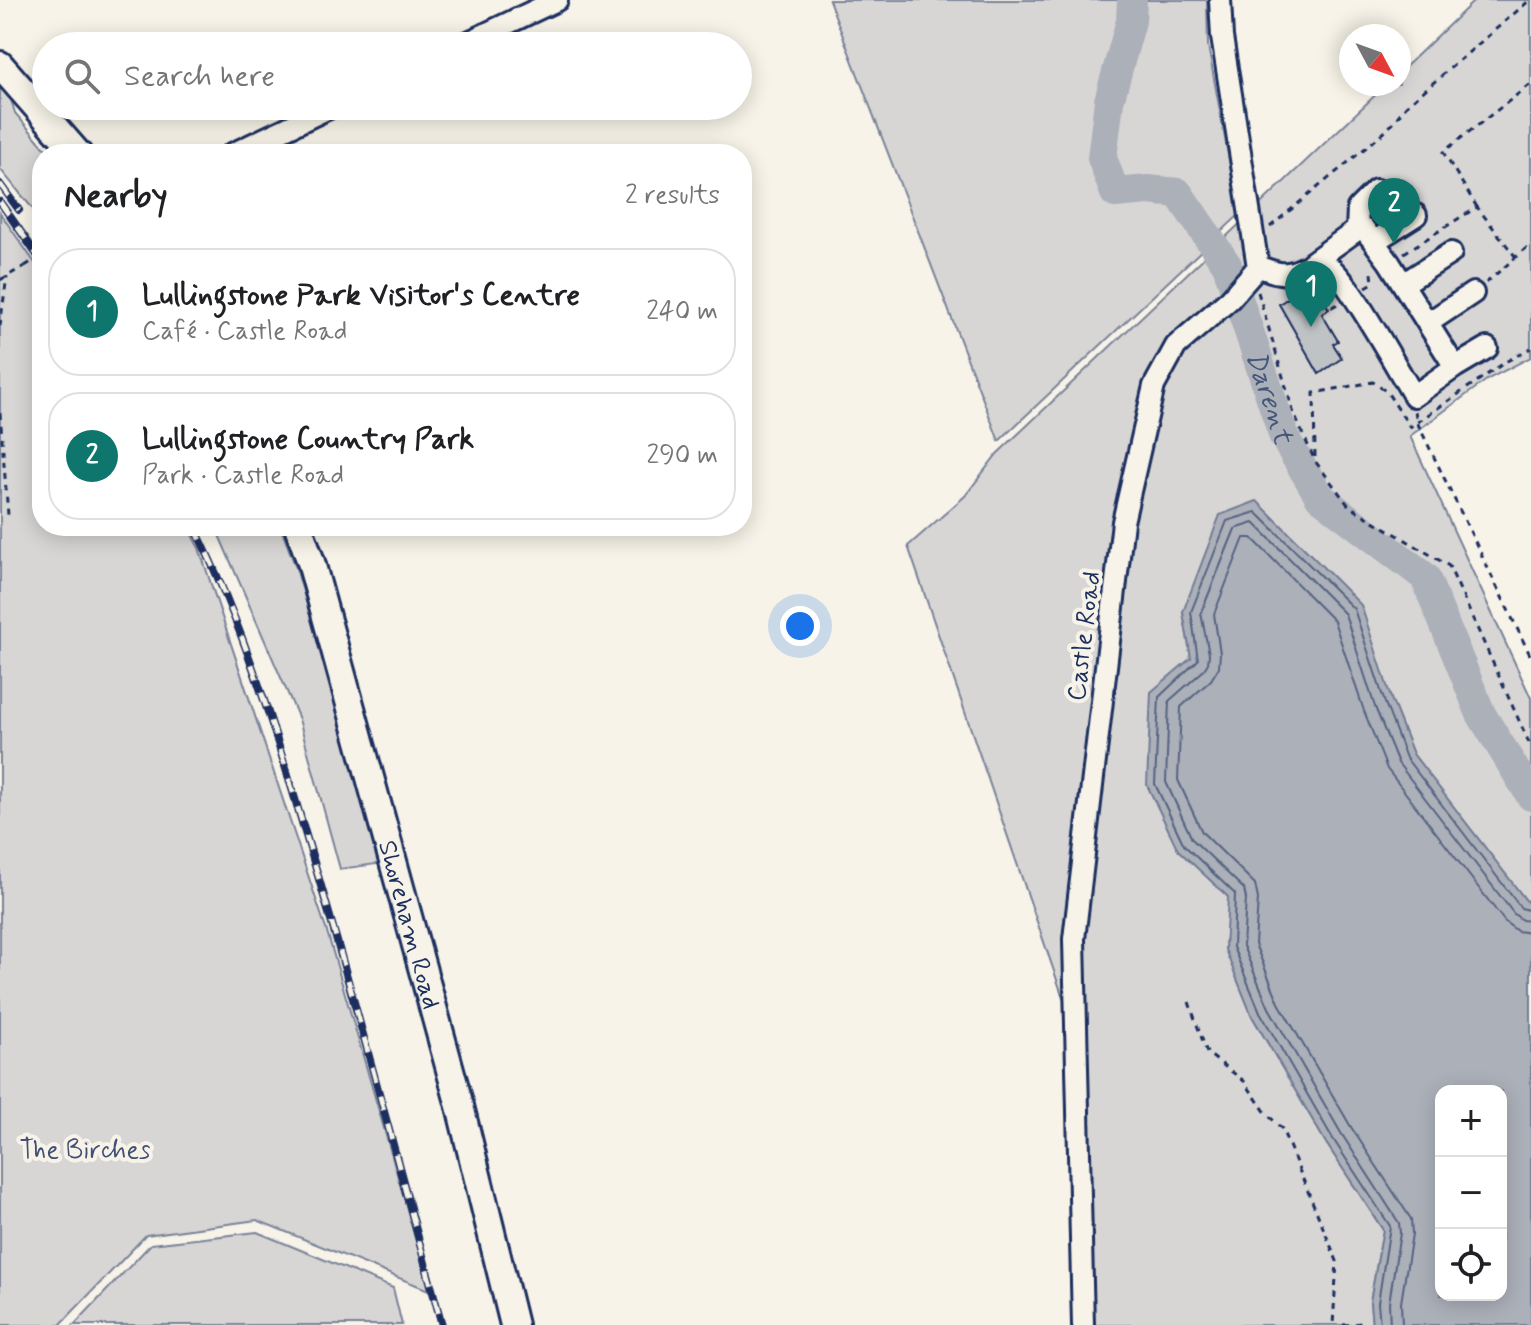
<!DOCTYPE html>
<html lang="en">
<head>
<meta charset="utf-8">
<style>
  :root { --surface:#fff; --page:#f2f2f2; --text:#202124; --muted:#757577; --line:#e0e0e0; --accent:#0f766e }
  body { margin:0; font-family:Mynerve,sans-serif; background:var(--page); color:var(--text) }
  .controls { position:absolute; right:24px; bottom:24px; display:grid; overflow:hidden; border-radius:16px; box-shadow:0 4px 20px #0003 }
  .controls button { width:72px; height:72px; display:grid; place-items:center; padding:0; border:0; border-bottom:2px solid var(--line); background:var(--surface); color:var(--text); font:40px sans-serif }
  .compass { position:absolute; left:1339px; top:24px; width:72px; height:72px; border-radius:50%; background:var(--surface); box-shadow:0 4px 20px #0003; rotate:131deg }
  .you { position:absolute; left:800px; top:626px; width:28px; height:28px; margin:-20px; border:6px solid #fff; border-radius:50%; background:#1a73e8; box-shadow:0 0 0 12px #1a73e833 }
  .badge { display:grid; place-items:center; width:52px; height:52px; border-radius:50%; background:var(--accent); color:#fff; font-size:26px; font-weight:700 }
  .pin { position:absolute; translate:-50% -66px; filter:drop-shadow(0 2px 4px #0008) }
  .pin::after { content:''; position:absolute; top:42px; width:28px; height:24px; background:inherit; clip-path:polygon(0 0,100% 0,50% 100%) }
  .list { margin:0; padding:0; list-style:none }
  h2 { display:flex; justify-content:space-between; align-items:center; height:104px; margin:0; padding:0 32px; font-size:34px }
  h2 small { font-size:26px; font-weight:400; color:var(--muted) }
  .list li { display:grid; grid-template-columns:52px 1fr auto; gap:24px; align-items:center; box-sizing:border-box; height:128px; margin:0 16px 16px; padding:0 16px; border:2px solid var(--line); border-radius:32px }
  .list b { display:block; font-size:30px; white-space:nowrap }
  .list p { margin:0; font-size:26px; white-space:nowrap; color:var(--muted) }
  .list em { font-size:26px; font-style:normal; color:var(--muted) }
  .icon { flex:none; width:44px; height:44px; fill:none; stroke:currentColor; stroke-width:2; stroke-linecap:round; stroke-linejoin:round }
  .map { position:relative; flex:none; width:1531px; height:1325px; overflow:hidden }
  .search { position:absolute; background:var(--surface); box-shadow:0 4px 20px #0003; left:32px; top:32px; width:720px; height:88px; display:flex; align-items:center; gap:20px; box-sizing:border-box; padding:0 28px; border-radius:44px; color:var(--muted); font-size:30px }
  .panel { position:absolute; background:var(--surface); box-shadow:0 4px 20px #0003; left:32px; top:144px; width:720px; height:392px; border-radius:32px }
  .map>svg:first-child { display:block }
  .green { fill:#d7d6d4; stroke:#798299; stroke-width:2 }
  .water { fill:#acb0b9; stroke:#727c95; stroke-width:2; fill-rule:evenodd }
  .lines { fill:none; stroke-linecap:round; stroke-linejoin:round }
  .shore { stroke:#556382; stroke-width:2 }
  .river { stroke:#acb0b9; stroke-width:30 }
  .building { fill:#c0c3c5; stroke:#1b2f5e; stroke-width:2 }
  .minor-casing { stroke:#1b2f5e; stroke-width:26 }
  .major-casing { stroke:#1b2f5e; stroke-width:32 }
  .path { stroke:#1b2f5e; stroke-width:3; stroke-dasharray:6 6; stroke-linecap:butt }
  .minor { stroke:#f7f3e8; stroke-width:20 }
  .major { stroke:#f7f3e8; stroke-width:26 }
  .rail-casing { stroke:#1b2f5e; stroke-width:8 }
  .rail { stroke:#f7f3e8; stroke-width:5; stroke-dasharray:15; stroke-linecap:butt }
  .path-bridge { stroke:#1b2f5e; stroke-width:3; stroke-dasharray:6 6; stroke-linecap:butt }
  .labels { text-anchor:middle; stroke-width:8; stroke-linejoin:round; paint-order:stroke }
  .street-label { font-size:26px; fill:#1b2f5e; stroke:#f7f3e8 }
  .park-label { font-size:26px; fill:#415076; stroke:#f7f3e8 }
  .water-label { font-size:28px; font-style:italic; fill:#465679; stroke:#f7f3e8 }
</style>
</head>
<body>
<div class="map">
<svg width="1531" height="1325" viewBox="0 0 1531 1325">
  <rect width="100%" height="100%" fill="#f7f3e8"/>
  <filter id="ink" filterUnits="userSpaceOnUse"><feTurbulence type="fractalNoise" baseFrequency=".0125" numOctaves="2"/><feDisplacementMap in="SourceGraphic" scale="16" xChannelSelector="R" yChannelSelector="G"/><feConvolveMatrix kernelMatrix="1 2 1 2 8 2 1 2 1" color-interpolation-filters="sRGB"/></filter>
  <g filter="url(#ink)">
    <path class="green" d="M829,0h378l1,46 31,169 -240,226z
      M1475,0h56v357l-43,22 -78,57 121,262v209l-118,-153 -21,-53 -209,-89 8,46 -13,192 51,47 -4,52 27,67 74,127 57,87 -13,72 2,23h-287l-6,-281 -171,-498 57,-50 32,-42 390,-370h12v-11z
      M0,81l8,8 7,24 35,41h-8v66l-42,-51z
      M0,213l42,60v253h145l12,22 129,387 103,356 -174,-71 -111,15 -86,90h-60z
      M215,526h65l16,42 88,295 -44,6 -41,-150z
      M257,1232l136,56 9,37h-328l77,-81z"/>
    <path class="water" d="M1257,501l104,104 31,96 21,53 118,153v418h-159l-2,-23 13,-72 -57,-87 -74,-127 -27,-67 3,-52 -50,-47 -31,-65 4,-93 40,-34 -8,-46 37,-97zM1441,1091h60v204h-60z"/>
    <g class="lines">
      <path class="shore" d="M1380,1325l-2,-22 12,-77 -57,-87 -73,-127 -27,-65 2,-53 -51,-49 -29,-61 4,-87 39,-37 -7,-48 36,-91 29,-9 98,97 31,94 21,55 115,150 10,3
        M1390,1325l-1,-22 11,-70 -1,-10 -58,-90 -72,-125 -26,-62 3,-47 -2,-10 -52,-50 -26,-57 3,-81 34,-30 5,-8 1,-9 -8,-41 34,-84 19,-6 91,91 30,93 23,56 116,151 8,6 9,1
        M1402,1325l-1,-22 11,-69 -1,-15 -60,-92 -72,-124 -24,-59 3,-45 -3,-15 -53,-52 -24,-52 3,-73 30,-27 8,-13 1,-14 -6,-39 30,-76h8l82,83 30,90 23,58 118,153 12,9 14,2"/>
      <path class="river" id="s1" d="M1132,0l-1,21 -22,80 -7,57 13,35 33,-3 30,3 49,72 57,172 36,60 105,80 56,137 50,82"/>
    </g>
    <path class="building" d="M1307,286l8,14 6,-4 8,13 -7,5 16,27 -5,3 9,14 -23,16 -40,-70z"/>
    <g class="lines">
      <defs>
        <path id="minor" d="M460,46l97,-46
          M232,154l101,-48
          M1357,230l1,-22 18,-18
          M1375,241l41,-26
          M1311,263l46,-33h8l24,32 66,105
          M1258,267c10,2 20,8 30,6 16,-2 22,-14 41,-6 17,8 71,107 85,129l41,-29 32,-19
          M1403,284l48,-31
          M1428,323l45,-30
          M1083,1325l-9,-386 49,-417 31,-136 22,-40 54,-47 28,-32 -36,-230 -2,-37"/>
        <g id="major">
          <path d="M0,65l78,89"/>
          <path id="s2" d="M298,526l13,36 149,544 54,219"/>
        </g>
      </defs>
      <use href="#minor" class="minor-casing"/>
      <use href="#major" class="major-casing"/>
      <path class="path" d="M1477,207l-34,-55 88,-68
        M1270,227l117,-97 19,-24 124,-106
        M1404,253l73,-46 38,49
        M0,280l25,-14
        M1486,283l45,-39
        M1366,287l7,-4 -1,-10 2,-1
        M1258,292l36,122 21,47 34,45 100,60 82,181
        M1325,303l3,-3 4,7 7,-4
        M0,326l7,-50
        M1415,411l2,11 114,235
        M0,413l8,102
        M1315,457l-1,-64 59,-11 14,10 23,35 97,-66 24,-13
        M1189,1002l18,51 37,28 22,32 16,16 55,132 -4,64
        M1343,1325l19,-2"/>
      <use href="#minor" class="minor"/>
      <use href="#major" class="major"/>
      <defs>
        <path id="rail" d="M0,184l19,26
          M0,202l42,60
          M194,526c49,99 82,208 113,313 49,161 90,324 135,486"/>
      </defs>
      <use href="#rail" class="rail-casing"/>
      <use href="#rail" class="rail"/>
      <path class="path-bridge" d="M25,266l17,-11"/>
    </g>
  </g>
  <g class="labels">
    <g class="street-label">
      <text transform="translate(1083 636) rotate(-83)" y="9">Castle Road</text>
      <text dy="9" stroke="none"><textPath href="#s2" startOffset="414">Shoreham Road</textPath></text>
    </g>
    <g class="park-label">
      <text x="85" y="1158">The Birches</text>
    </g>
    <g class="water-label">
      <text dy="10" stroke="none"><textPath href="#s1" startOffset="488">Darent</textPath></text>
    </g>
  </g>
</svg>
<div class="controls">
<button>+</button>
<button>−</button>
<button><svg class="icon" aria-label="locate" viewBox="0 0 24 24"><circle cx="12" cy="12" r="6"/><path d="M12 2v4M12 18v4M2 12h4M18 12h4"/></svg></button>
</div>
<svg class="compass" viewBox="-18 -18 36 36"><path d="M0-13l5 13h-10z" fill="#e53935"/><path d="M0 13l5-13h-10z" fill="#757577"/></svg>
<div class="you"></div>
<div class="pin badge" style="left:1311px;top:327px">1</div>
<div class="pin badge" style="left:1394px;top:244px">2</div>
<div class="search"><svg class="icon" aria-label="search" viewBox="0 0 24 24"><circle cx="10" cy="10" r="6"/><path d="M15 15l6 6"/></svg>Search here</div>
<section class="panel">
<h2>Nearby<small>2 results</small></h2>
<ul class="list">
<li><span class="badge">1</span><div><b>Lullingstone Park Visitor's Centre</b><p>Café · Castle Road</p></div><em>240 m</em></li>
<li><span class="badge">2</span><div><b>Lullingstone Country Park</b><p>Park · Castle Road</p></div><em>290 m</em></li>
</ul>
</section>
</div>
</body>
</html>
